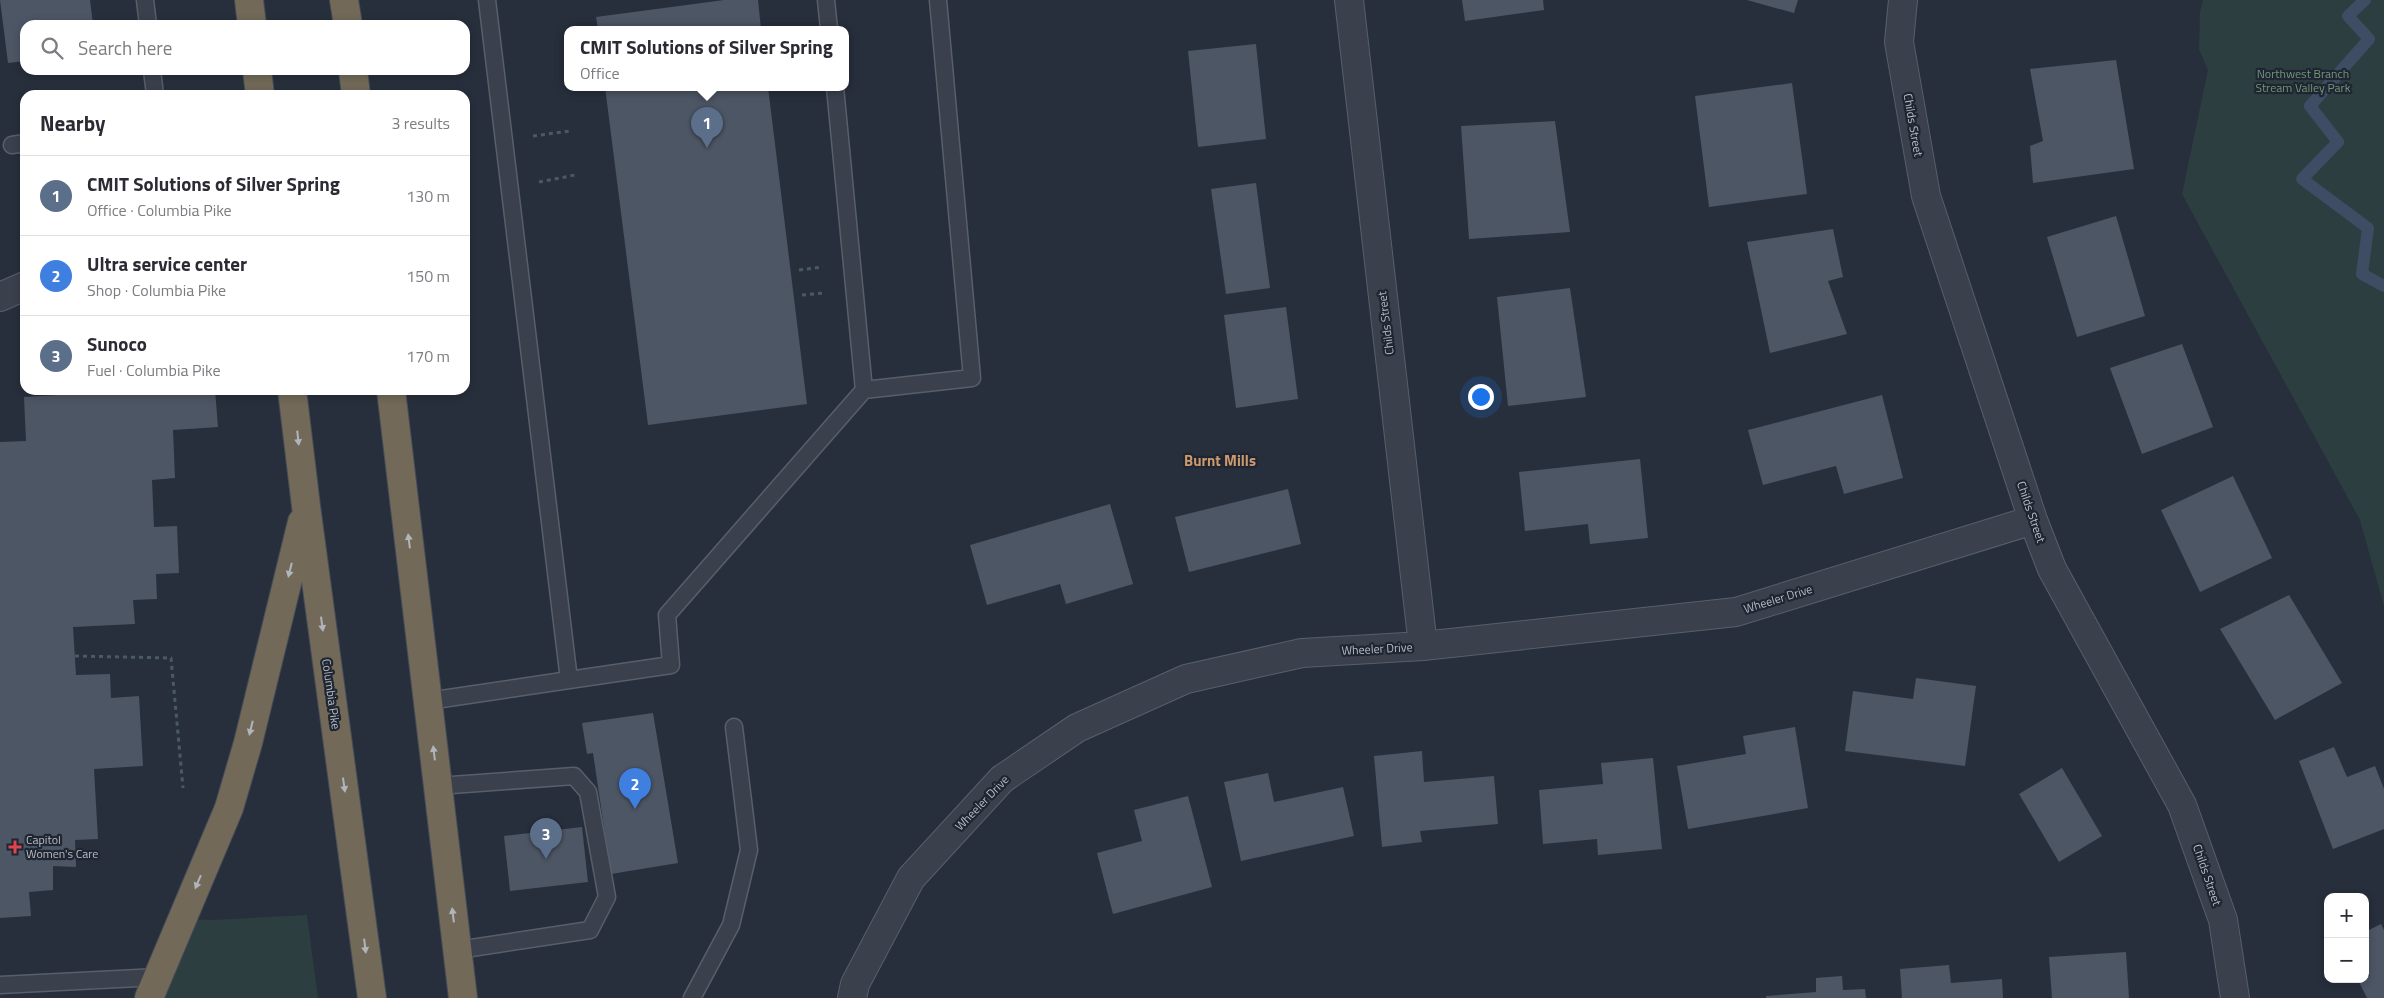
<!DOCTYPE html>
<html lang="en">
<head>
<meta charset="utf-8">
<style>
  :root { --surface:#fff; --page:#f7f7f7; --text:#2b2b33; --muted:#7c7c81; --line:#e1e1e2; --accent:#ea580c }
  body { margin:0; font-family:"Titillium Web",sans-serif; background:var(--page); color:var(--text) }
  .controls { position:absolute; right:15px; bottom:15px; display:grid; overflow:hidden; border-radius:10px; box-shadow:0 2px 8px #0003 }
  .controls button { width:45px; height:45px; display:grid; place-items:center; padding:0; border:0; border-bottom:1px solid var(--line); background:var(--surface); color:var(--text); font:25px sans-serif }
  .you { position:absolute; left:1480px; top:396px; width:18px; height:18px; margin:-12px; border:4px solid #fff; border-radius:50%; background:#1a73e8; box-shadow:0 0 0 8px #1a73e833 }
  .badge { display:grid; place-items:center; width:32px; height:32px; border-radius:50%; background:var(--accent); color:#fff; font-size:16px; font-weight:700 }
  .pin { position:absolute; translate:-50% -41px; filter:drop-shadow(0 1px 2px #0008) }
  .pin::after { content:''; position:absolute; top:26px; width:18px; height:15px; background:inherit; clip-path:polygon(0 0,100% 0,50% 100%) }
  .popup { position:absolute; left:564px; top:26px; width:285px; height:65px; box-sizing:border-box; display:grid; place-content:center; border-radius:10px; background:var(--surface); filter:drop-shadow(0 1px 4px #0005); font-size:16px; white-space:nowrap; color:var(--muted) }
  .popup b { font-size:19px; color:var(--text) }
  .popup::after { content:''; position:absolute; left:50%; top:100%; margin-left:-10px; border:10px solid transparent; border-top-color:var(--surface) }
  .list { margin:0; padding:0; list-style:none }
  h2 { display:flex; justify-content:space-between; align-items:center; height:65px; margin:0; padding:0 20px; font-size:21px }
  h2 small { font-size:16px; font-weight:400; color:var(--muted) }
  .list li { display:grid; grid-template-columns:32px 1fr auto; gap:15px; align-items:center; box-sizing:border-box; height:80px; padding:0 20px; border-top:1px solid var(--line) }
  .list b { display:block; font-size:19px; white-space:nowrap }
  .list p { margin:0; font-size:16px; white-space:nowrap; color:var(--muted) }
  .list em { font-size:16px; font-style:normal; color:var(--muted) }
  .icon { flex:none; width:28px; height:28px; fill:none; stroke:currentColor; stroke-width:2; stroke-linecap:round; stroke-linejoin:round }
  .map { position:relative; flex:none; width:2384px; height:998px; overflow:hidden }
  .search { position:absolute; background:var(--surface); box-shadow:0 2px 8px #0003; left:20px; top:20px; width:450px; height:55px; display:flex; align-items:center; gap:12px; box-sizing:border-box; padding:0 18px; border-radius:15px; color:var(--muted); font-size:19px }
  .panel { position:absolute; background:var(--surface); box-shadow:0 2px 8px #0003; left:20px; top:90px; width:450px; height:305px; border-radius:15px }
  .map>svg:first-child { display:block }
  .green { fill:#2c3e40 }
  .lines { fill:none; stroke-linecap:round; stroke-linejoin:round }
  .stream { stroke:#3e4c64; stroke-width:12 }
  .building { fill:#4d5665 }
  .lane-casing { stroke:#585f6b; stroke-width:19 }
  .street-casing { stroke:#585f6b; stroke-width:30 }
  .highway-casing { stroke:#454c58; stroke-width:30 }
  .path { stroke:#4a5b5f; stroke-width:3; stroke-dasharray:4 4; stroke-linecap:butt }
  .lane { stroke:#3a414d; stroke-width:16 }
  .street { stroke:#3a414d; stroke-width:28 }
  .highway { stroke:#726958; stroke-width:28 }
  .oneway { fill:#afb4bd }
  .health-dot { fill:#e0444e; stroke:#1f2632; stroke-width:2 }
  .labels { text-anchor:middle; stroke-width:4.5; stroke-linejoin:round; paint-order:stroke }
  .park-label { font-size:12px; fill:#70967a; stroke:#1f2632 }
  .street-label { font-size:12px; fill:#b6bcc8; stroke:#1f2632 }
  .poi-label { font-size:12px; fill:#b6bcc8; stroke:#1f2632; text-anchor:start }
  .quarter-label { font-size:15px; font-weight:bold; fill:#cc9a6d; stroke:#1f2632 }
</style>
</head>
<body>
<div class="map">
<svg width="2384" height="998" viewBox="0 0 2384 998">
  <rect width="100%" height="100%" fill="#272f3c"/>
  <path class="green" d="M2203,0h181v606l-24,-86 -178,-326 26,-124 -9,-21 1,-37z
    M307,915l11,83h-166l30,-79 32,1z"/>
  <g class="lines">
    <path class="stream" d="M2365,0l-17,16 21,23 -59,67 28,36 -36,37 66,49 -6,46 22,12"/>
  </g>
  <path class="building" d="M0,0h90l3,24 -68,1v36l-17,2z
    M724,0h34l3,29h-163l-2,-12z
    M1462,0h81l1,10 -79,11z
    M1747,0h51l-4,13z
    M1256,44l10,95 -68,8 -10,-96z
    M2116,60l18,109 -101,14 -3,-37 13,-5 -13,-72z
    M1792,83l15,111 -98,13 -14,-111z
    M605,87h163l39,317 -159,21z
    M1555,121l15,111 -101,7 -8,-113z
    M1256,183l14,105 -44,6 -15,-105z
    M2116,216l29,100 -68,21 -30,-100z
    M1833,229l10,48 -15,4 19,53 -77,19 -23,-111z
    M1570,288l16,109 -78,9 -11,-109z
    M1286,307l12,92 -62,9 -12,-93z
    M2182,344l31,83 -71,27 -32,-86z
    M74,390h141l3,37 -45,3 2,48 -23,2 2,47 23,-1 2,47 -23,1 1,25 -24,1 2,24 -62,3 3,48 34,-1 1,24 28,-2 4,70 -49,3 4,70 -23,1 1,27 -23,-1v24l-24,2 2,24 -31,2v-476l26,-1 -2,-44 50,-3z
    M1882,395l21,83 -59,16 -8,-28 -73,19 -15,-55z
    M1640,459l8,79 -58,6 -2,-20 -63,7 -6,-59z
    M2233,476l39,82 -72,34 -39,-82z
    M1288,489l13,55 -112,28 -14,-55z
    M1110,504l23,80 -67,20 -6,-20 -73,21 -17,-60z
    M2289,595l53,88 -67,37 -55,-91z
    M1916,678l60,8 -11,80 -120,-15 8,-60 60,8z
    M653,713l25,150 -67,11 -18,-121 -6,1 -5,-31z
    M1795,727l13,81 -120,21 -11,-63 69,-12 -3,-18z
    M2334,747l13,30 28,-11 9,23v40l-51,20 -34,-88z
    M1422,751l2,31 70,-6 4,48 -78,7 2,11 -40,5 -8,-91z
    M1653,758l9,91 -64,6 -1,-16 -54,5 -4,-54 64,-6 -2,-21z
    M2062,768l40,68 -43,26 -40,-68z
    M1268,773l6,29 69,-15 11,49 -113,25 -17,-79z
    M1188,796l24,91 -99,27 -16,-61 45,-12 -8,-31z
    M582,827l6,55 -78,9 -6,-55z
    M2381,924l3,6v68h-17l-8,-16 11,-6 -5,-8v-36z
    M2126,952l3,46h-77l-3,-41z
    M1949,965l2,18 51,-4 1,19h-101l-2,-29z
    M1842,976l1,14 22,-1 1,9h-100v-2l50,-4v-14z"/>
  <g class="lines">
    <defs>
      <path id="lane" d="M145,0l3,25
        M487,0l82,680 102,-15 -4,-50 197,-225
        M826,0l3,29
        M152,70l3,25
        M835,87l29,303 108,-12 -34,-378
        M12,145l13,-2
        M428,701l141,-21
        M438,786l136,-10 14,16 19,105 -17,33 -132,20
        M0,985l158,-8
        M692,998l39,-73 18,-75 -15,-123"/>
      <path id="street" d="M1349,0l74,646
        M1903,0l-4,42 27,154 107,324 19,49 130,236 41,115 12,78
        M0,297l25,-11
        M852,998l3,-14 56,-106 91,-99 75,-51 109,-49 116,-26 121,-7 313,-34 297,-92"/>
      <path id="highway" d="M249,0l3,25
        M344,0l4,25
        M257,70l3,25
        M353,70l3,25
        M292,390l14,116 66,492
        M391,390l72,608
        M149,998l80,-190 19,-65 54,-221"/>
    </defs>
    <use href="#lane" class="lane-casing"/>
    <use href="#street" class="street-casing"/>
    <use href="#highway" class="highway-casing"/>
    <path class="path" d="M533,136l37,-5
      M539,182l36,-7
      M799,270l24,-3
      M802,295l22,-2
      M75,656l96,2 12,130"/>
    <use href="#lane" class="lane"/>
    <use href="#street" class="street"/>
    <use href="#highway" class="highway"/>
  </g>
  <defs><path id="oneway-solid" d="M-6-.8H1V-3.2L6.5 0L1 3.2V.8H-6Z" transform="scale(1.25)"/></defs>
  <g class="oneway">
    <use href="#oneway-solid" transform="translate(298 438) rotate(84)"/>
    <use href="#oneway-solid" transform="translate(409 541) rotate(-97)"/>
    <use href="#oneway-solid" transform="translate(290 570) rotate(104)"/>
    <use href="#oneway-solid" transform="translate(322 624) rotate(82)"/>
    <use href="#oneway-solid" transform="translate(251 728) rotate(104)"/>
    <use href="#oneway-solid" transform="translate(434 753) rotate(-97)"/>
    <use href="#oneway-solid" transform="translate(344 785) rotate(82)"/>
    <use href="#oneway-solid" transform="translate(198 882) rotate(113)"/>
    <use href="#oneway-solid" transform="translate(453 915) rotate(-97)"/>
    <use href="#oneway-solid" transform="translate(365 946) rotate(83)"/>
  </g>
  <path class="health-dot" d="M12.5 839.5h5v5h5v5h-5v5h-5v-5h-5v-5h5z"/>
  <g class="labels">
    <g class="park-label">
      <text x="2303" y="78">Northwest Branch<tspan x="2303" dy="14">Stream Valley Park</tspan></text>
    </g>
    <g class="street-label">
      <text transform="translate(1913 125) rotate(80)" y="4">Childs Street</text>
      <text transform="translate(1386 323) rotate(-97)" y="4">Childs Street</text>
      <text transform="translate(2031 512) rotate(71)" y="4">Childs Street</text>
      <text transform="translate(1778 599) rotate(-17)" y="4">Wheeler Drive</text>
      <text transform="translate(1377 649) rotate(-3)" y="4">Wheeler Drive</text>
      <text transform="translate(331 694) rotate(82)" y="4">Columbia Pike</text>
      <text transform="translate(982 803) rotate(-46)" y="4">Wheeler Drive</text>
      <text transform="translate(2207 875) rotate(71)" y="4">Childs Street</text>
    </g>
    <g class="poi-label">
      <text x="26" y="844">Capitol<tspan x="26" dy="14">Women's Care</tspan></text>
    </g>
    <g class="quarter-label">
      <text x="1220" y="466">Burnt Mills</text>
    </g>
  </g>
</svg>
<div class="controls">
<button>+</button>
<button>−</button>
</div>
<div class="you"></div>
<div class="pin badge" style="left:707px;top:148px;background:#5c6f8a">1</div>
<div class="popup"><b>CMIT Solutions of Silver Spring</b>Office</div>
<div class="pin badge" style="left:635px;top:809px;background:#3f7fe0">2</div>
<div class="pin badge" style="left:546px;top:859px;background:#5c6f8a">3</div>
<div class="search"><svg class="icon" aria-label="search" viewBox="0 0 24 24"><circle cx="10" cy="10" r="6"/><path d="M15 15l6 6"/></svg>Search here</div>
<section class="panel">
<h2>Nearby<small>3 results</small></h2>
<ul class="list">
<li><span class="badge" style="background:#5c6f8a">1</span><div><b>CMIT Solutions of Silver Spring</b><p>Office · Columbia Pike</p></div><em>130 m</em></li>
<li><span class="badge" style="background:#3f7fe0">2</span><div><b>Ultra service center</b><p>Shop · Columbia Pike</p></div><em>150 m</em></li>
<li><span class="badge" style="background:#5c6f8a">3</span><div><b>Sunoco</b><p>Fuel · Columbia Pike</p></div><em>170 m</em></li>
</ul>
</section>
</div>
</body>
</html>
